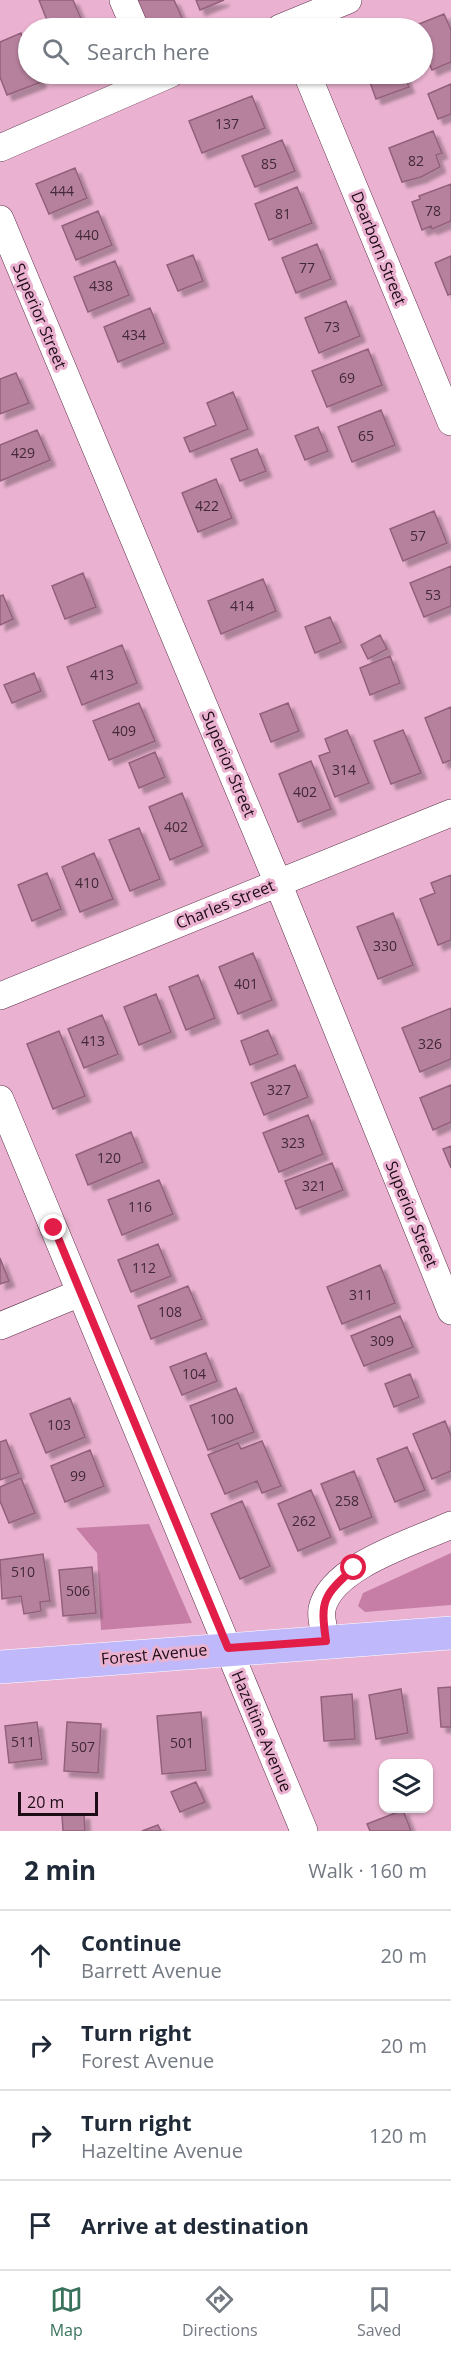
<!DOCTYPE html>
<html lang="en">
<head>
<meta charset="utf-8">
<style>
  :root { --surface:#fff; --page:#f2f2f3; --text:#1f2937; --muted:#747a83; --line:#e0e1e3; --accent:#38725b }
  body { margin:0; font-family:"Open Sans",sans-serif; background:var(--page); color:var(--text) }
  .controls { position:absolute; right:18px; bottom:18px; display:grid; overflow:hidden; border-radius:12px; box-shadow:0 2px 4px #0004 }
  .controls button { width:54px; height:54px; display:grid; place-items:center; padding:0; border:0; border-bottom:2px solid var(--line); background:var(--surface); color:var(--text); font:30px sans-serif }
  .scale { position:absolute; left:18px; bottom:15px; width:80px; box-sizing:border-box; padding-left:6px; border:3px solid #1d0b15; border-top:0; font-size:16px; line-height:21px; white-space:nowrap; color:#1d0b15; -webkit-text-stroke:4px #eab2d0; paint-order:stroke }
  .stop { position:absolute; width:18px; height:18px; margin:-14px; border:4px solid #e11d48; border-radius:50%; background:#fff }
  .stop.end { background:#e11d48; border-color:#fff; box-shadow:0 2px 6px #0008 }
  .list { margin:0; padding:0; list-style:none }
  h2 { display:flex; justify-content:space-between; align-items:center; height:78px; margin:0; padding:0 24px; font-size:26px }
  h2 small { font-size:20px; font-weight:400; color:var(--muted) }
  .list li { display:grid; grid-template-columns:39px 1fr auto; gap:18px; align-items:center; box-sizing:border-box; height:90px; padding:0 24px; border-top:2px solid var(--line) }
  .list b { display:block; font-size:22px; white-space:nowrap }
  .list p { margin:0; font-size:20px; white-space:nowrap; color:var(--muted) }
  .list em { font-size:20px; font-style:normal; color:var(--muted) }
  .icon { flex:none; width:33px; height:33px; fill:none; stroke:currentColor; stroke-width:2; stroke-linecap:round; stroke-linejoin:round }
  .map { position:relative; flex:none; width:451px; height:1831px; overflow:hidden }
  .search { position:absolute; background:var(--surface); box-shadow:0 2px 4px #0004; left:18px; right:18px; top:18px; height:66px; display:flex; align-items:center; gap:15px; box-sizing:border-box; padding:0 21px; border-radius:33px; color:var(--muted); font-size:22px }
  .sheet { height:438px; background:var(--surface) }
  nav { display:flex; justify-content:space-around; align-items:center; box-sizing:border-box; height:84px; border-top:2px solid var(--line); background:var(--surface); font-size:16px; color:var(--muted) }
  nav a { display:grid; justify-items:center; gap:3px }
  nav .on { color:var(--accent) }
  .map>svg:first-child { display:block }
  .green { fill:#c67ea6 }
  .building { fill:#b6819d; stroke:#93617c; stroke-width:1.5; filter:url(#shadow) }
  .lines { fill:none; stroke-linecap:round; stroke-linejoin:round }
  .minor-casing { stroke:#5e304a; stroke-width:28 }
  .major-casing { stroke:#fff; stroke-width:34 }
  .minor { stroke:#fff; stroke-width:27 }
  .major { stroke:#bfb9fc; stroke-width:33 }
  .route { stroke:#e11d48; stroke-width:8 }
  .labels { text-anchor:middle; stroke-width:6; stroke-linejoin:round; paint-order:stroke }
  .number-label { font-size:14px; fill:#432837 }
  .street-label { font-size:16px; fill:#1d0b15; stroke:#eab2d0 }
</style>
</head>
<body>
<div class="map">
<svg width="451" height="1831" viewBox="0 0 451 1831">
  <defs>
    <filter id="shadow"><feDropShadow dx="5.5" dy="5.5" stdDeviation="1.5" flood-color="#0004"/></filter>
  </defs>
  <rect width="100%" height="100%" fill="#eab2d0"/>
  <path class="green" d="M149,1524l43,99 -91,7 -4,-77 -21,-25z
    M451,1553v52l-86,7 -7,-6 5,-13z"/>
  <path class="building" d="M39,0h34l12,28h-35z
    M137,0h37l8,18 -26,10h-8z
    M196,0h28l-24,10z
    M444,14l7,16v32l-19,8 -10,-23v-19h-7l-1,-2z
    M21,33l7,19v22h9l4,8 -34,13 -7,-18v-35z
    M367,74h36l6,13 -33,12z
    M451,84v30l-13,5 -10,-25z
    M252,96l13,32 -63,25 -13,-32z
    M433,131l9,22 -6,2 4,12 -19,10 -19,5 -13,-34z
    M282,140l13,31 -40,16 -13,-31z
    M75,168l12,30 -38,16 -13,-30z
    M451,184v37l-19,8 -1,-3 -9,4 -10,-28 8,-3 -1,-3z
    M297,187l15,36 -43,17 -14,-36z
    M98,211l14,34 -36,15 -14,-34z
    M317,244l14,35 -35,14 -14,-35z
    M193,255l10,26 -25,10 -11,-26z
    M451,256v38l-3,1 -13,-32z
    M115,261l14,34 -41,17 -14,-35z
    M346,301l14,35 -41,17 -14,-35z
    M150,308l14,35 -46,19 -14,-35z
    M368,349l14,36 -55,22 -15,-36z
    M16,373l13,30 -29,11v-35z
    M233,392l15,37 -58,23 -6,-14 32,-13 -9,-22z
    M381,410l14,35 -43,17 -14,-35z
    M318,427l10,24 -23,9 -10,-24z
    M37,430l13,30 -50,21v-36z
    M257,449l9,22 -26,10 -9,-22z
    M216,479l16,39 -34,14 -16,-39z
    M434,511l13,32 -44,18 -13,-32z
    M451,566v40l-27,11 -14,-34z
    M83,573l13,34 -31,12 -13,-33z
    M263,579l13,32 -55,23 -13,-33z
    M3,595l10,24 -13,6v-29z
    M330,617l11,25 -26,11 -10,-26z
    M380,635l7,14 -19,10 -7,-14z
    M122,645l15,38 -55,22 -15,-38z
    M390,656l10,27 -30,12 -10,-27z
    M34,673l7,18 -29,12 -8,-18z
    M139,703l16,38 -46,19 -16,-39z
    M288,703l11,28 -28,11 -11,-28z
    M451,707v53l-8,3 -18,-45z
    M347,730l22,53 -34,14 -16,-41 11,-4 -5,-13z
    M403,730l18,43 -30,11 -17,-43z
    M155,752l10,25 -26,11 -10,-25z
    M311,761l20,48 -33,13 -19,-48z
    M182,793l21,53 -33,14 -21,-53z
    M139,828l21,51 -30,12 -21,-51z
    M94,853l19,46 -33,13 -18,-45z
    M47,873l14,36 -29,12 -14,-36z
    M451,875v65l-13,5 -18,-46 15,-6 -4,-10z
    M393,913l20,52 -35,14 -21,-52z
    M253,953l19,47 -34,14 -19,-47z
    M198,975l17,43 -29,12 -17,-43z
    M156,994l15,38 -32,13 -15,-38z
    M451,1008v51l-31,13 -18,-44z
    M102,1015l16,39 -34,14 -16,-39z
    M268,1030l10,24 -28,11 -9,-24z
    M59,1031l26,65 -32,13 -26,-65z
    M295,1065l13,32 -44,18 -13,-32z
    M451,1085v37l-18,8 -13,-32z
    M308,1115l15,39 -44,18 -16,-39z
    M131,1132l12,30 -55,23 -12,-30z
    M451,1146v22l-8,-19z
    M332,1163l11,27 -47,19 -11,-28z
    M159,1180l14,34 -51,21 -14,-35z
    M158,1244l13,32 -40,16 -13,-32z
    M0,1258l9,23 -9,3z
    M380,1265l15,38 -53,21 -15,-37z
    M188,1286l14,33 -51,20 -13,-33z
    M400,1316l13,31 -49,19 -13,-30z
    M206,1353l11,28 -35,14 -12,-28z
    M410,1374l9,23 -25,10 -9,-23z
    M236,1388l18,44 -46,18 -18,-44z
    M70,1398l15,39 -39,16 -16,-39z
    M445,1421l6,15v35l-19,8 -19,-45z
    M6,1440l13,33 -19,7v-38z
    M262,1441l19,45 -19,7 -5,-12 -32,13 -17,-39 30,-12 3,6z
    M407,1447l18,43 -30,12 -18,-43z
    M90,1450l14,36 -39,16 -14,-36z
    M354,1471l18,46 -32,13 -19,-46z
    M21,1478l14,35 -26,10 -9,-22v-14z
    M311,1490l20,47 -33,14 -20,-47z
    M242,1501l28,65 -30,13 -29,-65z
    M43,1554l7,47 -10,1 1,9 -17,3 -3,-18 -19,3 -2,-39z
    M92,1567l4,46 -33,3 -4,-46z
    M451,1687v40h-10l-3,-39z
    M401,1689l7,44 -32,6 -7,-44z
    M352,1694l3,45 -31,2 -3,-44z
    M201,1712l5,58 -44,4 -5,-58z
    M37,1722l5,37 -33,4 -4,-37z
    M67,1722l34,2 -3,49 -34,-2z
    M196,1782l9,20 -25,10 -9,-20z
    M403,1810l8,21h-41l-3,-7z
    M84,1814l1,17h-22l-1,-16z
    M158,1825l3,6h-19z"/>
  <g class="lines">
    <defs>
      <path id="minor" d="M123,0l12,28
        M280,28l68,-28
        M307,74l144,348
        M0,148l170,-74
        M0,219l278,664 173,428
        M0,996l451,-183
        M0,1099l304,732
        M0,1326l80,-33
        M326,1641c-1,-9 -6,-23 -4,-32 9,-43 92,-67 129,-84"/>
      <path id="major" d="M0,1667l451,-34"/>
    </defs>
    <use href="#minor" class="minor-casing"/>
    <use href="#major" class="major-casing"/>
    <use href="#minor" class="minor"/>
    <use href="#major" class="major"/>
  </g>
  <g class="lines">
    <path class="route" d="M54,1228l174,420 98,-7c-6,-41 -3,-45 28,-73"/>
  </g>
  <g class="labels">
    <g class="number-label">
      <text x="227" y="129">137</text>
      <text x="416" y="166">82</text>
      <text x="269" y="169">85</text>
      <text x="62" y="196">444</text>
      <text x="433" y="216">78</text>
      <text x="283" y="219">81</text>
      <text x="87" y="240">440</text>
      <text x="307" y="273">77</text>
      <text x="101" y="291">438</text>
      <text x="332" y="332">73</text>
      <text x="134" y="340">434</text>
      <text x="347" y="383">69</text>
      <text x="366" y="441">65</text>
      <text x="23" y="458">429</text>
      <text x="207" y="511">422</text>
      <text x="418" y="541">57</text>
      <text x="433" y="600">53</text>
      <text x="242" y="611">414</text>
      <text x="102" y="680">413</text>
      <text x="124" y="736">409</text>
      <text x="344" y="775">314</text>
      <text x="305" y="797">402</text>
      <text x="176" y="832">402</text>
      <text x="87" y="888">410</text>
      <text x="385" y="951">330</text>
      <text x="246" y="989">401</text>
      <text x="93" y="1046">413</text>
      <text x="430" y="1049">326</text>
      <text x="279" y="1095">327</text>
      <text x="293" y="1148">323</text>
      <text x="109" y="1163">120</text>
      <text x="314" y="1191">321</text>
      <text x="140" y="1212">116</text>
      <text x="144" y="1273">112</text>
      <text x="361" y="1300">311</text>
      <text x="170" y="1317">108</text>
      <text x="382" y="1346">309</text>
      <text x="194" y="1379">104</text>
      <text x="222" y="1424">100</text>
      <text x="59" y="1430">103</text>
      <text x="78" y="1481">99</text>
      <text x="347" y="1506">258</text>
      <text x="304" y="1526">262</text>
      <text x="23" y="1577">510</text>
      <text x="78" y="1596">506</text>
      <text x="23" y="1747">511</text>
      <text x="182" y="1748">501</text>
      <text x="83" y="1752">507</text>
    </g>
    <g class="street-label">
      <text transform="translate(379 248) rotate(68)" y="6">Dearborn Street</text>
      <text transform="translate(40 316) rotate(67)" y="6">Superior Street</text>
      <text transform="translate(229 764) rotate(67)" y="6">Superior Street</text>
      <text transform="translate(225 904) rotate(-22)" y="6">Charles Street</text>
      <text transform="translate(412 1214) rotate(68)" y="6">Superior Street</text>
      <text transform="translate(154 1654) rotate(-5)" y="6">Forest Avenue</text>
      <text transform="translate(262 1731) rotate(67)" y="6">Hazeltine Avenue</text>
    </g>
  </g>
</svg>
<div class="controls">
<button><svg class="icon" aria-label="layers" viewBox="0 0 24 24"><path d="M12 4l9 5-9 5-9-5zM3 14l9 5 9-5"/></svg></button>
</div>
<div class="scale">20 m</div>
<div class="stop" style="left:354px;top:1568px"></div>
<div class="stop end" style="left:54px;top:1228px"></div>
<div class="search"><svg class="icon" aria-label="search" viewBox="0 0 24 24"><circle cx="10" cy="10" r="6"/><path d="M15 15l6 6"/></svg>Search here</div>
</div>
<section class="sheet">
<h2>2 min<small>Walk · 160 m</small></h2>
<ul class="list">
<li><svg class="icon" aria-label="ahead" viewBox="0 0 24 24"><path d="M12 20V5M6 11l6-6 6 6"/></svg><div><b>Continue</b><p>Barrett Avenue</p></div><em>20 m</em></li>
<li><svg class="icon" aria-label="right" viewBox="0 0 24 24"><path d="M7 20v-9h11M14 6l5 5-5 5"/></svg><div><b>Turn right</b><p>Forest Avenue</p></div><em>20 m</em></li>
<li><svg class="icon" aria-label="right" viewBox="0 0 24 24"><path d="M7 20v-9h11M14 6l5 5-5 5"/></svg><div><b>Turn right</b><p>Hazeltine Avenue</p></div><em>120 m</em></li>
<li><svg class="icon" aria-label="arrive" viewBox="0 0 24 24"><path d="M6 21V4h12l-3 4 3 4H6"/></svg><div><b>Arrive at destination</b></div></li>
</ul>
</section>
<nav>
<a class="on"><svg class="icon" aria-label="map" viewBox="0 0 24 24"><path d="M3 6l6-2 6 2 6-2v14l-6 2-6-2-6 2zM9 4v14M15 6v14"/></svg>Map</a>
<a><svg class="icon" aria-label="directions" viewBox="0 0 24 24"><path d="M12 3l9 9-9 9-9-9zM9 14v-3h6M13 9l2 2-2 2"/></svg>Directions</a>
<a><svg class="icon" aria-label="saved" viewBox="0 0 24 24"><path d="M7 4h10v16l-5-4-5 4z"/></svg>Saved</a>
</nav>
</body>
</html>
